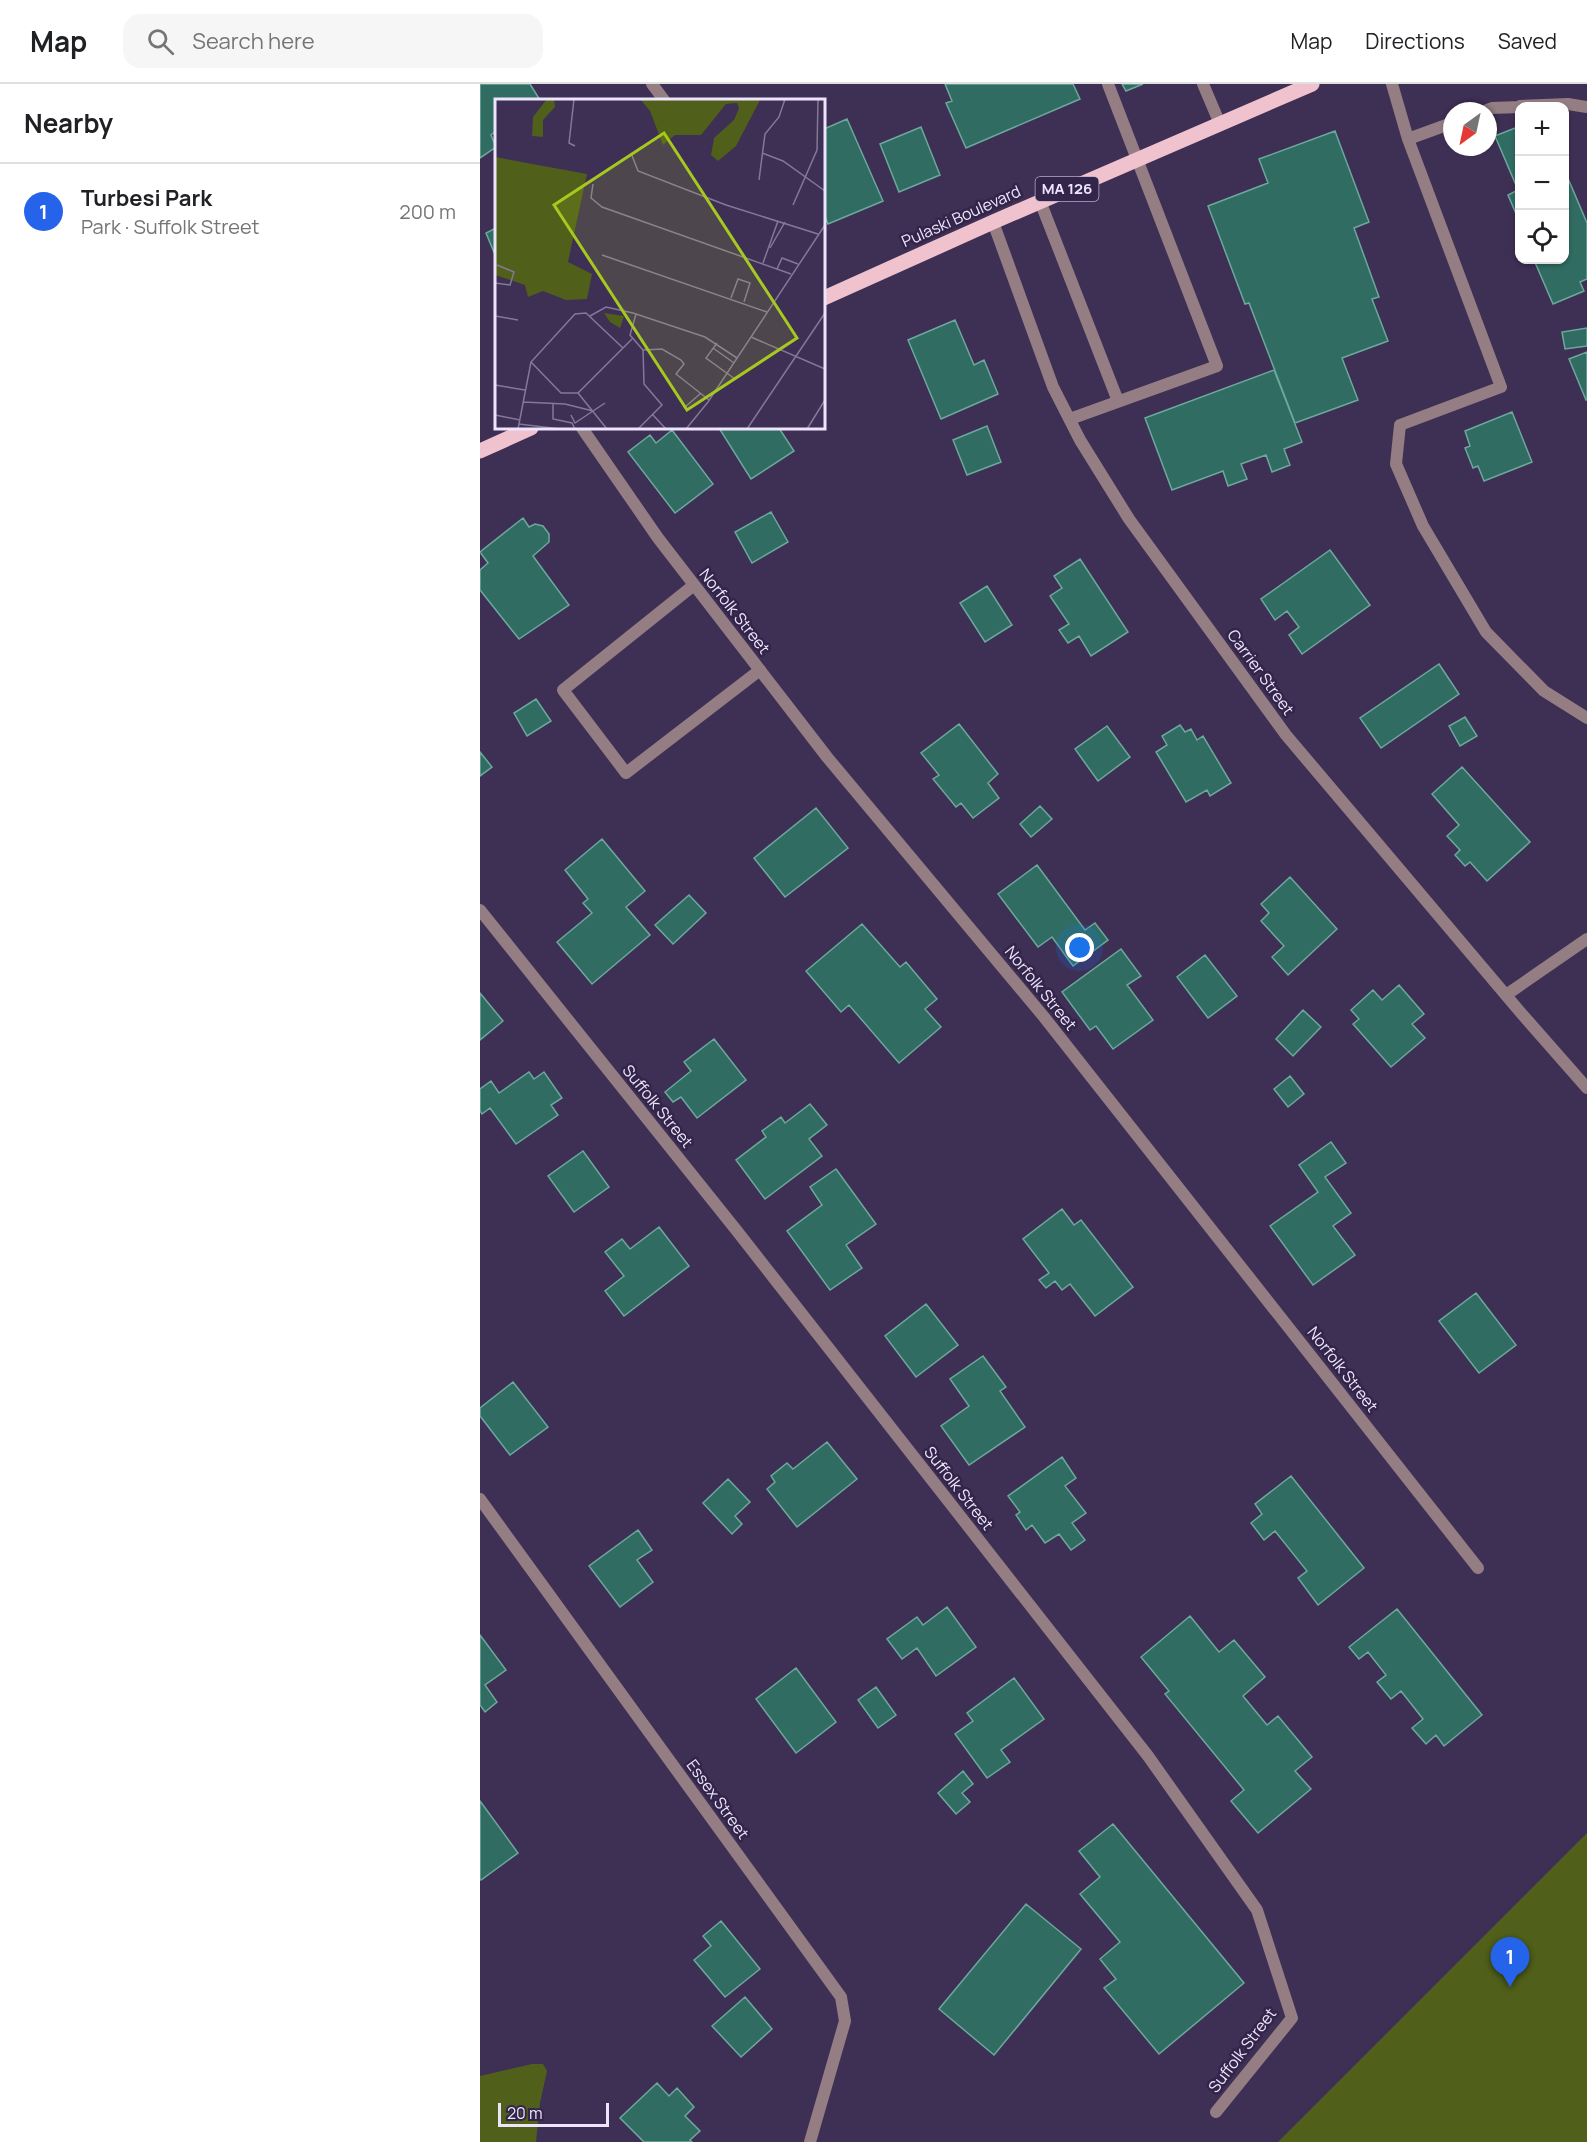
<!DOCTYPE html>
<html lang="en">
<head>
<meta charset="utf-8">
<style>
  :root { --surface:#fff; --page:#f6f6f6; --text:#202124; --muted:#757577; --line:#e0e0e0; --accent:#2563eb }
  body { margin:0; font-family:Manrope,sans-serif; background:var(--page); color:var(--text) }
  .controls { position:absolute; right:18px; top:18px; display:grid; overflow:hidden; border-radius:12px; box-shadow:0 2px 4px #0004 }
  .controls button { width:54px; height:54px; display:grid; place-items:center; padding:0; border:0; border-bottom:2px solid var(--line); background:var(--surface); color:var(--text); font:30px sans-serif }
  .compass { position:absolute; left:963px; top:18px; width:54px; height:54px; border-radius:50%; background:var(--surface); box-shadow:0 2px 4px #0004; rotate:213deg }
  .scale { position:absolute; left:18px; bottom:15px; width:111px; box-sizing:border-box; padding-left:6px; border:3px solid #ede5fc; border-top:0; font-size:16px; line-height:21px; white-space:nowrap; color:#ede5fc; -webkit-text-stroke:4px #332549; paint-order:stroke }
  .you { position:absolute; left:600px; top:864px; width:21px; height:21px; margin:-15px; border:4px solid #fff; border-radius:50%; background:#1a73e8; box-shadow:0 0 0 9px #1a73e833 }
  .badge { display:grid; place-items:center; width:39px; height:39px; border-radius:50%; background:var(--accent); color:#fff; font-size:20px; font-weight:700 }
  .pin { position:absolute; translate:-50% -50px; filter:drop-shadow(0 2px 3px #0008) }
  .pin::after { content:''; position:absolute; top:32px; width:21px; height:18px; background:inherit; clip-path:polygon(0 0,100% 0,50% 100%) }
  .list { margin:0; padding:0; list-style:none }
  h2 { display:flex; justify-content:space-between; align-items:center; height:78px; margin:0; padding:0 24px; font-size:26px }
  h2 small { font-size:20px; font-weight:400; color:var(--muted) }
  .list li { display:grid; grid-template-columns:39px 1fr auto; gap:18px; align-items:center; box-sizing:border-box; height:96px; padding:0 24px; border-top:2px solid var(--line) }
  .list b { display:block; font-size:22px; white-space:nowrap }
  .list p { margin:0; font-size:20px; white-space:nowrap; color:var(--muted) }
  .list em { font-size:20px; font-style:normal; color:var(--muted) }
  .icon { flex:none; width:33px; height:33px; fill:none; stroke:currentColor; stroke-width:2; stroke-linecap:round; stroke-linejoin:round }
  .map { position:relative; flex:none; width:1107px; height:2058px; overflow:hidden }
  header { display:flex; align-items:center; gap:36px; box-sizing:border-box; height:84px; padding:0 30px; background:var(--surface); border-bottom:2px solid var(--line) }
  header strong { font-size:28px }
  nav { display:flex; gap:33px; margin-inline-start:auto; font-size:21px }
  .search { width:420px; height:54px; background:var(--page); display:flex; align-items:center; gap:15px; box-sizing:border-box; padding:0 21px; border-radius:18px; color:var(--muted); font-size:22px }
  main { display:flex }
  aside { flex:1; background:var(--surface) }
  .map>svg:first-child { display:block }
  .green { fill:#505f19 }
  .building { fill:#306c62; stroke:#6da89d; stroke-width:1.5 }
  .lines { fill:none; stroke-linecap:round; stroke-linejoin:round }
  .service { stroke:#947d83; stroke-width:12 }
  .minor { stroke:#947d83; stroke-width:12 }
  .primary { stroke:#f0c2ce; stroke-width:15 }
  .labels { text-anchor:middle; stroke-width:5; stroke-linejoin:round; paint-order:stroke }
  .shield { fill:#332549; stroke:#b5abc6; stroke-width:1.5 }
  .shield-label { font-size:15px; font-weight:bold; fill:#ede5fc }
  .street-label { font-size:16px; fill:#ede5fc; stroke:#332549 }
  .inset-road { fill:none; stroke:#847897; stroke-width:1.5 }
  .view { fill:#a7c81f; fill-opacity:0.15; stroke:#a7c81f; stroke-width:3 }
  .inset-edge { fill:none; stroke:#ede5fc; stroke-width:3 }
</style>
</head>
<body>
<header>
<strong>Map</strong>
<div class="search"><svg class="icon" aria-label="search" viewBox="0 0 24 24"><circle cx="10" cy="10" r="6"/><path d="M15 15l6 6"/></svg>Search here</div>
<nav><a>Map</a><a>Directions</a><a>Saved</a></nav>
</header>
<main>
<aside>
<h2>Nearby<small></small></h2>
<ul class="list">
<li><span class="badge">1</span><div><b>Turbesi Park</b><p>Park · Suffolk Street</p></div><em>200 m</em></li>
</ul>
</aside>
<div class="map">
<svg width="1107" height="2058" viewBox="0 0 1107 2058">
  <rect width="100%" height="100%" fill="#3e2f54"/>
  <path class="green" d="M1107,1749v309h-309z
    M52,1980h11l4,7 -7,32 -4,39h-56v-66z"/>
  <path class="building" d="M0,0h50l10,16h-44v31l-5,4 5,12 -16,11z
    M465,0h128l7,15 -114,49 -20,-45 6,-2z
    M642,0h21l-17,7z
    M367,35l36,82 -55,23 -4,-10v-85z
    M1040,42v97l-12,-28 10,-5 -23,-54z
    M441,43l19,48 -41,17 -19,-48z
    M855,47l34,91 -15,6 25,69 -7,2 16,42 -46,17 16,42 -63,23 -46,-120 -4,1 -37,-98 60,-23 -9,-24z
    M1084,85l23,54v56l-7,3 4,9 -31,13 -19,-44h30z
    M16,144v29l-10,-24z
    M475,236l19,45 10,-5 14,34 -57,25 -33,-79z
    M1107,244v18l-22,3 -3,-17z
    M1107,268v48h-1l-17,-41z
    M794,286l28,72 -18,7 6,16 -18,7 -6,-17 -25,9 6,15 -19,7 -5,-15 -51,19 -27,-72z
    M1032,328l20,50 -48,19 -6,-15 -5,2 -8,-20 5,-2 -5,-15z
    M507,342l14,36 -34,13 -14,-35z
    M239,344h60l15,23 -43,28z
    M192,346l41,54 -38,29 -47,-61 22,-17 6,8z
    M291,428l17,30 -36,21 -17,-31z
    M43,434l6,9 6,-3 8,2 6,8v8l-16,14 36,49 -50,34 -39,-49v-20l8,-7 -8,-11z
    M850,466l40,55 -68,49 -13,-19 10,-8 -12,-16 -12,9 -14,-21z
    M600,475l48,73 -37,24 -12,-20 -11,7 -9,-13 10,-6 -19,-28 12,-8 -8,-12z
    M507,502l25,39 -27,17 -25,-39z
    M959,580l20,30 -78,54 -21,-30z
    M56,615l15,22 -24,15 -13,-23z
    M985,633l12,19 -17,10 -11,-20z
    M479,640l39,50 -10,9 11,15 -26,20 -12,-15 -5,4 -23,-28 6,-4 -18,-22z
    M700,641l5,7 6,-3 6,11 6,-4 28,47 -21,13 -3,-6 -21,12 -30,-50 11,-7 -5,-9z
    M627,642l23,31 -32,24 -23,-32z
    M0,668l12,15 -12,9z
    M982,683l68,75 -43,39 -17,-19 -5,4 -10,-11 5,-5 -13,-14 12,-11 -27,-31z
    M560,722l12,13 -21,18 -11,-13z
    M336,724l32,40 -63,49 -31,-39z
    M122,755l43,52 -19,16 24,28 -58,49 -35,-42 35,-29 -9,-10 5,-4 -23,-29z
    M557,781l48,65 10,-7 13,17 -35,26 -21,-29 -14,10 -40,-53z
    M810,793l47,52 -49,46 -16,-18 12,-11 -23,-25 8,-8 -8,-9z
    M209,811l17,18 -33,31 -18,-19z
    M382,840l38,43 6,-5 31,37 -12,10 16,18 -42,36 -50,-58 -8,7 -35,-41z
    M641,865l20,27 -14,9 26,35 -40,29 -17,-23 -6,4 -28,-38z
    M725,871l32,41 -29,22 -31,-41z
    M919,901l25,29 -12,10 13,14 -34,29 -38,-43 6,-5 -8,-9 22,-20 9,10z
    M0,909l23,28 -23,19z
    M823,926l18,17 -28,29 -17,-17z
    M234,955l32,41 -49,38 -16,-21 -8,5 -8,-10 26,-21 -7,-9z
    M49,988l5,7 10,-7 18,26 -11,7 7,10 -42,29 -26,-36 -8,6 -2,-3v-22l11,-8 8,12z
    M810,992l14,18 -16,13 -14,-18z
    M330,1020l17,21 -18,14 13,17 -57,43 -29,-39 30,-23 -4,-6 19,-14 4,6z
    M851,1058l15,21 -21,14 26,36 -18,13 22,29 -42,30 -43,-59 48,-34 -19,-27z
    M103,1067l26,36 -35,25 -26,-36z
    M356,1085l40,55 -30,21 16,23 -32,22 -43,-59 35,-26 -12,-18z
    M582,1125l12,16 7,-5 52,67 -38,29 -25,-32 -8,6 -7,-9 -9,7 -7,-8 10,-7 -26,-34z
    M179,1143l30,39 -65,50 -19,-25 19,-15 -19,-24 17,-13 8,10z
    M996,1209l40,52 -37,28 -40,-52z
    M446,1220l32,41 -42,32 -31,-41z
    M503,1272l23,31 -6,4 25,36 -56,38 -28,-39 28,-20 -19,-27z
    M33,1298l35,45 -38,28 -30,-39v-8z
    M347,1358l30,37 -60,48 -30,-38 8,-7 -4,-6 16,-13 6,6z
    M582,1373l14,21 -11,8 21,27 -14,10 13,17 -14,10 -12,-16 -14,9 -13,-18 -6,5 -10,-15 4,-3 -12,-16z
    M811,1392l73,92 -46,37 -20,-27 9,-7 -32,-40 -11,9 -13,-17 11,-9 -7,-10z
    M248,1395l22,23 -15,14 7,8 -10,10 -29,-31z
    M158,1446l14,20 -15,10 16,22 -33,25 -31,-41z
    M467,1523l29,40 -40,29 -19,-28 -15,11 -15,-20 30,-22 6,8z
    M917,1525l85,106 -38,31 -8,-11 -10,9 -14,-16 11,-9 -22,-28 -10,8 -14,-17 9,-7 -18,-23 -9,7 -10,-12z
    M710,1532l29,36 15,-12 31,37 -22,19 24,29 11,-9 34,41 -17,14 16,18 -53,44 -27,-32 13,-11 -79,-96 4,-3 -28,-34z
    M0,1551l26,35 -21,15 12,17 -12,10 -5,-7z
    M316,1584l40,54 -40,31 -40,-54z
    M534,1594l30,41 -43,31 9,12 -23,16 -32,-44 18,-13 -6,-8z
    M396,1603l20,28 -18,13 -20,-28z
    M483,1687l10,13 -11,9 8,9 -14,12 -18,-21z
    M0,1717l38,52 -37,27 -1,-1z
    M633,1740l131,159 -85,71 -55,-66 12,-9 -16,-20 20,-17 -40,-48 20,-17 -21,-26z
    M546,1820l55,45 -87,106 -55,-46z
    M241,1837l39,48 -35,28 -31,-37 17,-14 -8,-10z
    M265,1913l27,32 -31,28 -29,-31z
    M177,1999l12,13 8,-8 17,19 -9,9 15,15 -10,9 2,2h-48l-24,-24z"/>
  <g class="lines">
    <path class="service" d="M723,0l17,40
      M912,0l16,55 93,248 -101,38 -4,39 27,62 63,106 58,59 43,27
      M1040,22l48,-2 19,3
      M1004,27l8,-3 28,-1
      M928,55l44,-16
      M560,117l78,200
      M590,335l147,-53 -109,-282
      M214,501l-131,105 63,83 134,-103
      M1026,911l81,-56"/>
    <path class="minor" d="M172,0l12,16
      M513,138l60,165 27,53 49,79 157,216 235,278 66,75
      M102,344l76,110 169,219 217,260 434,551
      M0,826l257,321 411,525 109,154 35,108 -76,94
      M0,1415l361,498 4,24 -35,121"/>
    <path class="primary" d="M344,214l169,-76 319,-138
      M0,367l51,-23"/>
  </g>
  <g class="labels">
    <rect class="shield" x="555.5" y="93" width="63" height="24" rx="4.5"/>
    <g class="shield-label">
      <text x="587" y="110">MA 126</text>
    </g>
    <g class="street-label">
      <text transform="translate(481 132) rotate(-24)" y="6">Pulaski Boulevard</text>
      <text transform="translate(255 527) rotate(52)" y="6">Norfolk Street</text>
      <text transform="translate(781 588) rotate(54)" y="6">Carrier Street</text>
      <text transform="translate(561 904) rotate(51)" y="6">Norfolk Street</text>
      <text transform="translate(178 1022) rotate(51)" y="6">Suffolk Street</text>
      <text transform="translate(863 1285) rotate(52)" y="6">Norfolk Street</text>
      <text transform="translate(479 1404) rotate(52)" y="6">Suffolk Street</text>
      <text transform="translate(238 1715) rotate(54)" y="6">Essex Street</text>
      <text transform="translate(762 1966) rotate(-53)" y="6">Suffolk Street</text>
    </g>
  </g>
  <g transform="translate(15 15)">
    <rect width="330" height="330" fill="#3e2f54"/>
    <path d="M52,0h7l1,8 -12,13v17l-11,-1 1,-19zM145,0h119v3l-23,44 -18,15 -7,-6 3,-17 20,-18 5,-12 -2,-5 -11,1 -25,31h-26l-12,10 -13,-34zM0,58l92,17 -19,88 24,12 -5,25 -21,1 -23,-9 -15,6 -3,-12 -30,-10zM109,214l20,3 -4,12 -10,-6z" fill="#505f19"/>
    <path class="inset-road" d="M79,0l-5,44 6,3M136,54l7,18 88,34 92,29M267,54l21,8 42,30M264,81l6,-46 14,-17 6,-18M98,85l-2,14 11,9 189,67M298,106l24,-55 1,-51M275,149l15,-26M107,156l165,57M268,164l15,-42M282,170l5,-11 16,6M0,184l15,2 4,-13 -17,-7M236,199l7,-19 12,4 -6,19M141,215l-6,21 13,15 1,34 18,21 -24,24M0,217l23,4M95,217l16,-9 27,6 72,24 32,21M256,238l74,32M222,244l-11,15 29,21M218,249l21,15M148,251l19,-1 19,11 3,4 -8,10 33,26M36,263l30,31h17l54,-54M0,286l30,5M83,294l29,36M28,303l42,2 28,7M58,304v16l19,4 3,6M189,309l17,-15M0,316l25,5M76,316l4,8 30,-20M158,316l13,14M24,325l41,5M23,330l13,-67 44,-48 11,-1 37,35M191,330l22,-27 117,-177M252,330l78,-116M312,330l18,-29"/>
    <path class="view" d="M169,34l133,205 -110,72 -133,-205z"/>
    <rect width="330" height="330" class="inset-edge"/>
  </g>
</svg>
<div class="controls">
<button>+</button>
<button>−</button>
<button><svg class="icon" aria-label="locate" viewBox="0 0 24 24"><circle cx="12" cy="12" r="6"/><path d="M12 2v4M12 18v4M2 12h4M18 12h4"/></svg></button>
</div>
<svg class="compass" viewBox="-18 -18 36 36"><path d="M0-13l5 13h-10z" fill="#e53935"/><path d="M0 13l5-13h-10z" fill="#757577"/></svg>
<div class="scale">20 m</div>
<div class="you"></div>
<div class="pin badge" style="left:1030px;top:1903px">1</div>
</div>
</main>
</body>
</html>
